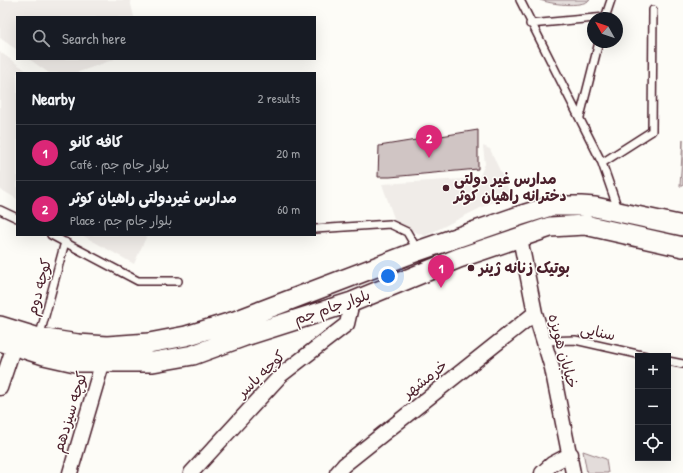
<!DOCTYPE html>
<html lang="en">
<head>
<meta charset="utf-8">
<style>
  :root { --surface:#171b24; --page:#20242c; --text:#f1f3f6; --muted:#9ea1a6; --line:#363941; --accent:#db2777 }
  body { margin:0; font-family:"Patrick Hand","Playpen Sans Arabic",sans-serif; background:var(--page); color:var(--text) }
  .controls { position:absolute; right:12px; bottom:12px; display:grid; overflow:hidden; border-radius:0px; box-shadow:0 4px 16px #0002 }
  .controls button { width:36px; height:36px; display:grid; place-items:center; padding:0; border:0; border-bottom:1px solid var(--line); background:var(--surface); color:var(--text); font:20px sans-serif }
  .compass { position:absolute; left:587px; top:12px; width:36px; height:36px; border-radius:50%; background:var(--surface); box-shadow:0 4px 16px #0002; rotate:310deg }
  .you { position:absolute; left:388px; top:276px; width:14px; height:14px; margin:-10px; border:3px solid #fff; border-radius:50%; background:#1a73e8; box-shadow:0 0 0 6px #1a73e833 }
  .badge { display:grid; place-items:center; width:26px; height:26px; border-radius:50%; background:var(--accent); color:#fff; font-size:13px; font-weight:700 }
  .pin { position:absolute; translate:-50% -33px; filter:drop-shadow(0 1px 2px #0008) }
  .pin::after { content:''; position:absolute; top:21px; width:14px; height:12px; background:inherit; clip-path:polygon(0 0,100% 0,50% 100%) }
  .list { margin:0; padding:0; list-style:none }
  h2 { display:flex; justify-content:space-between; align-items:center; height:52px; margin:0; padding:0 16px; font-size:17px }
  h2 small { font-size:13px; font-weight:400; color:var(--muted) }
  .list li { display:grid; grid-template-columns:26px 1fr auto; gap:12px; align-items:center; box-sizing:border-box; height:56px; padding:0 16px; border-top:1px solid var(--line) }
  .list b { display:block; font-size:15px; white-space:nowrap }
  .list p { margin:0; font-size:13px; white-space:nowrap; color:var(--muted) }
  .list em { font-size:13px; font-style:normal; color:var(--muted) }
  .icon { flex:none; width:22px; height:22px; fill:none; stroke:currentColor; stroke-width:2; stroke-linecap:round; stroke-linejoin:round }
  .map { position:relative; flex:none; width:683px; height:473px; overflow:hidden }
  .search { position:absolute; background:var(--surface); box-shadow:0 4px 16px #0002; left:16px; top:16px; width:300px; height:44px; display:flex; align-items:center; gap:10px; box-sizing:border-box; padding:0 14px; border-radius:0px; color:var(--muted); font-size:15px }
  .panel { position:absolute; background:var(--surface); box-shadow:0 4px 16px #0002; left:16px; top:72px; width:300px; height:164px; border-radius:0px }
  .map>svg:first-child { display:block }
  .built { fill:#f0ece8 }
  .green { fill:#e3dcda; stroke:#967e82 }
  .building { fill:#d0c5c4; stroke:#4a1f2b }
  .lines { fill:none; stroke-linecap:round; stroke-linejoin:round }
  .service-casing { stroke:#4a1f2b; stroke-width:10 }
  .minor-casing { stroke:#4a1f2b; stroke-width:17 }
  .secondary-casing { stroke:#4a1f2b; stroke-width:22 }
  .service { stroke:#fdfcf7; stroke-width:7 }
  .minor { stroke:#fdfcf7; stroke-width:14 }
  .secondary { stroke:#fdfcf7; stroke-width:19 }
  .poi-dot { fill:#4a1f2b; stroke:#fdfcf7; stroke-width:1.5 }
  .labels { text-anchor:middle; stroke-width:3; stroke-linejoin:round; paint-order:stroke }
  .poi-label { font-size:15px; font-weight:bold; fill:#4a1f2b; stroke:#fdfcf7; text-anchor:start }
  .street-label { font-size:15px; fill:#4a1f2b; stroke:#fdfcf7 }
</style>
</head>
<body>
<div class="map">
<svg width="683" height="473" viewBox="0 0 683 473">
  <rect width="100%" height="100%" fill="#fdfcf7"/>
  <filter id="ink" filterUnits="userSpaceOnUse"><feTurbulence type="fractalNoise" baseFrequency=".025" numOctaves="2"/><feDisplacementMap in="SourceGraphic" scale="8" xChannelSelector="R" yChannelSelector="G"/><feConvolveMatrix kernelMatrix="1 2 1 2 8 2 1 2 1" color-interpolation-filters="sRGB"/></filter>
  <g filter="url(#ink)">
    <path class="built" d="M0,0h130l4,17h-117v33l-17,-12z
      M0,52l30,21h-13v126l-17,-10z
      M29,59h86l-39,14h-27z
      M483,146l7,3 20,44 -85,43 -29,-12 -14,-40 97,-6 6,-14z
      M82,235h65l-13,29z"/>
    <path class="green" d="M540,0h50c-10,8 -39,4 -50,0z
      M683,139v47h-3z
      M583,451l23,8 2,14h-21z"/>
    <path class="building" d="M478,130v39l-88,8h-12l1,-31z"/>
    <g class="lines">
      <defs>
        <path id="service" d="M520,0l82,163 16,46
          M605,18l6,-18
          M530,24l76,-7
          M580,117l19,-75
          M602,163l50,-32 1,-121
          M0,210l17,8
          M315,229l75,-5 17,8 11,19
          M51,235l87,46h40
          M39,338l26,-96
          M544,341l31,-1 71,16
          M668,361l15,3"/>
        <path id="minor" d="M520,238l15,75 17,55 21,105
          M0,388l14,-42
          M70,473l33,-112
          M191,473l90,-98 66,-51 5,-22
          M337,473l7,-8 191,-152
          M542,473l10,-9 19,-10"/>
        <path id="secondary" d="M0,326l39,12 39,6 29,2 42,-3 37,-7 49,-15 183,-70 101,-35 32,-10h30l14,1 88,19
          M0,341l44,14 31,7h78l40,-7 52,-19 107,-34 107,-44 91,-31 35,-2 98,22"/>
      </defs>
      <use href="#service" class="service-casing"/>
      <use href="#minor" class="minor-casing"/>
      <use href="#secondary" class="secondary-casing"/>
      <use href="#service" class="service"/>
      <use href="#minor" class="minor"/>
      <use href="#secondary" class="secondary"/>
    </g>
  </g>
  <g class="poi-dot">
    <circle cx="446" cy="188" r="4"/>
    <circle cx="471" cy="268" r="4"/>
  </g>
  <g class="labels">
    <g class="poi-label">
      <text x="454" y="184">مدارس غیر دولتی<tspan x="454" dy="17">دخترانه راهیان کوثر</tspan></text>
      <text x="479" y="273">بوتیک زنانه ژینر</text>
    </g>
    <g class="street-label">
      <text transform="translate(39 287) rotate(-75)" y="5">کوچه دوم</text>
      <text transform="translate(332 307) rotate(-19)" y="5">بلوار جام جم</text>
      <text transform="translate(598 332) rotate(12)" y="5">سنایی</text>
      <text transform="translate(563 351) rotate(75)" y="5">خیابان هویزه</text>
      <text transform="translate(261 374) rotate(-44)" y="5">کوچه یاسر</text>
      <text transform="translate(425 379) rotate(-38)" y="5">خرمشهر</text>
      <text transform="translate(70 412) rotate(-73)" y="5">کوچه سیزدهم</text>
    </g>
  </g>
</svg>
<div class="controls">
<button>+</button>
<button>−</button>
<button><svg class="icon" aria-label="locate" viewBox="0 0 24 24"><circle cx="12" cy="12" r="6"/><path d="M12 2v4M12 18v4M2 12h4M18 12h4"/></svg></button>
</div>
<svg class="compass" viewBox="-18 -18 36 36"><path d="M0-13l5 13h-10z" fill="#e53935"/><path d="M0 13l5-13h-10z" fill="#9ea1a6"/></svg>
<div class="you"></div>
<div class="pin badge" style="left:441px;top:288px">1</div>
<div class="pin badge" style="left:429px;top:158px">2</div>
<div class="search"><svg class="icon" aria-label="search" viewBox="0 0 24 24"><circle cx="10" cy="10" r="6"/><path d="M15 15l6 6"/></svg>Search here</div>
<section class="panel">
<h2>Nearby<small>2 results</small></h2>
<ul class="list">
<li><span class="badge">1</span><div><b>کافه کانو</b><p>Café · بلوار جام جم</p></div><em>20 m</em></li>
<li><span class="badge">2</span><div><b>مدارس غیردولتی راهیان کوثر</b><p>Place · بلوار جام جم</p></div><em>60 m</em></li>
</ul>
</section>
</div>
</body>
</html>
